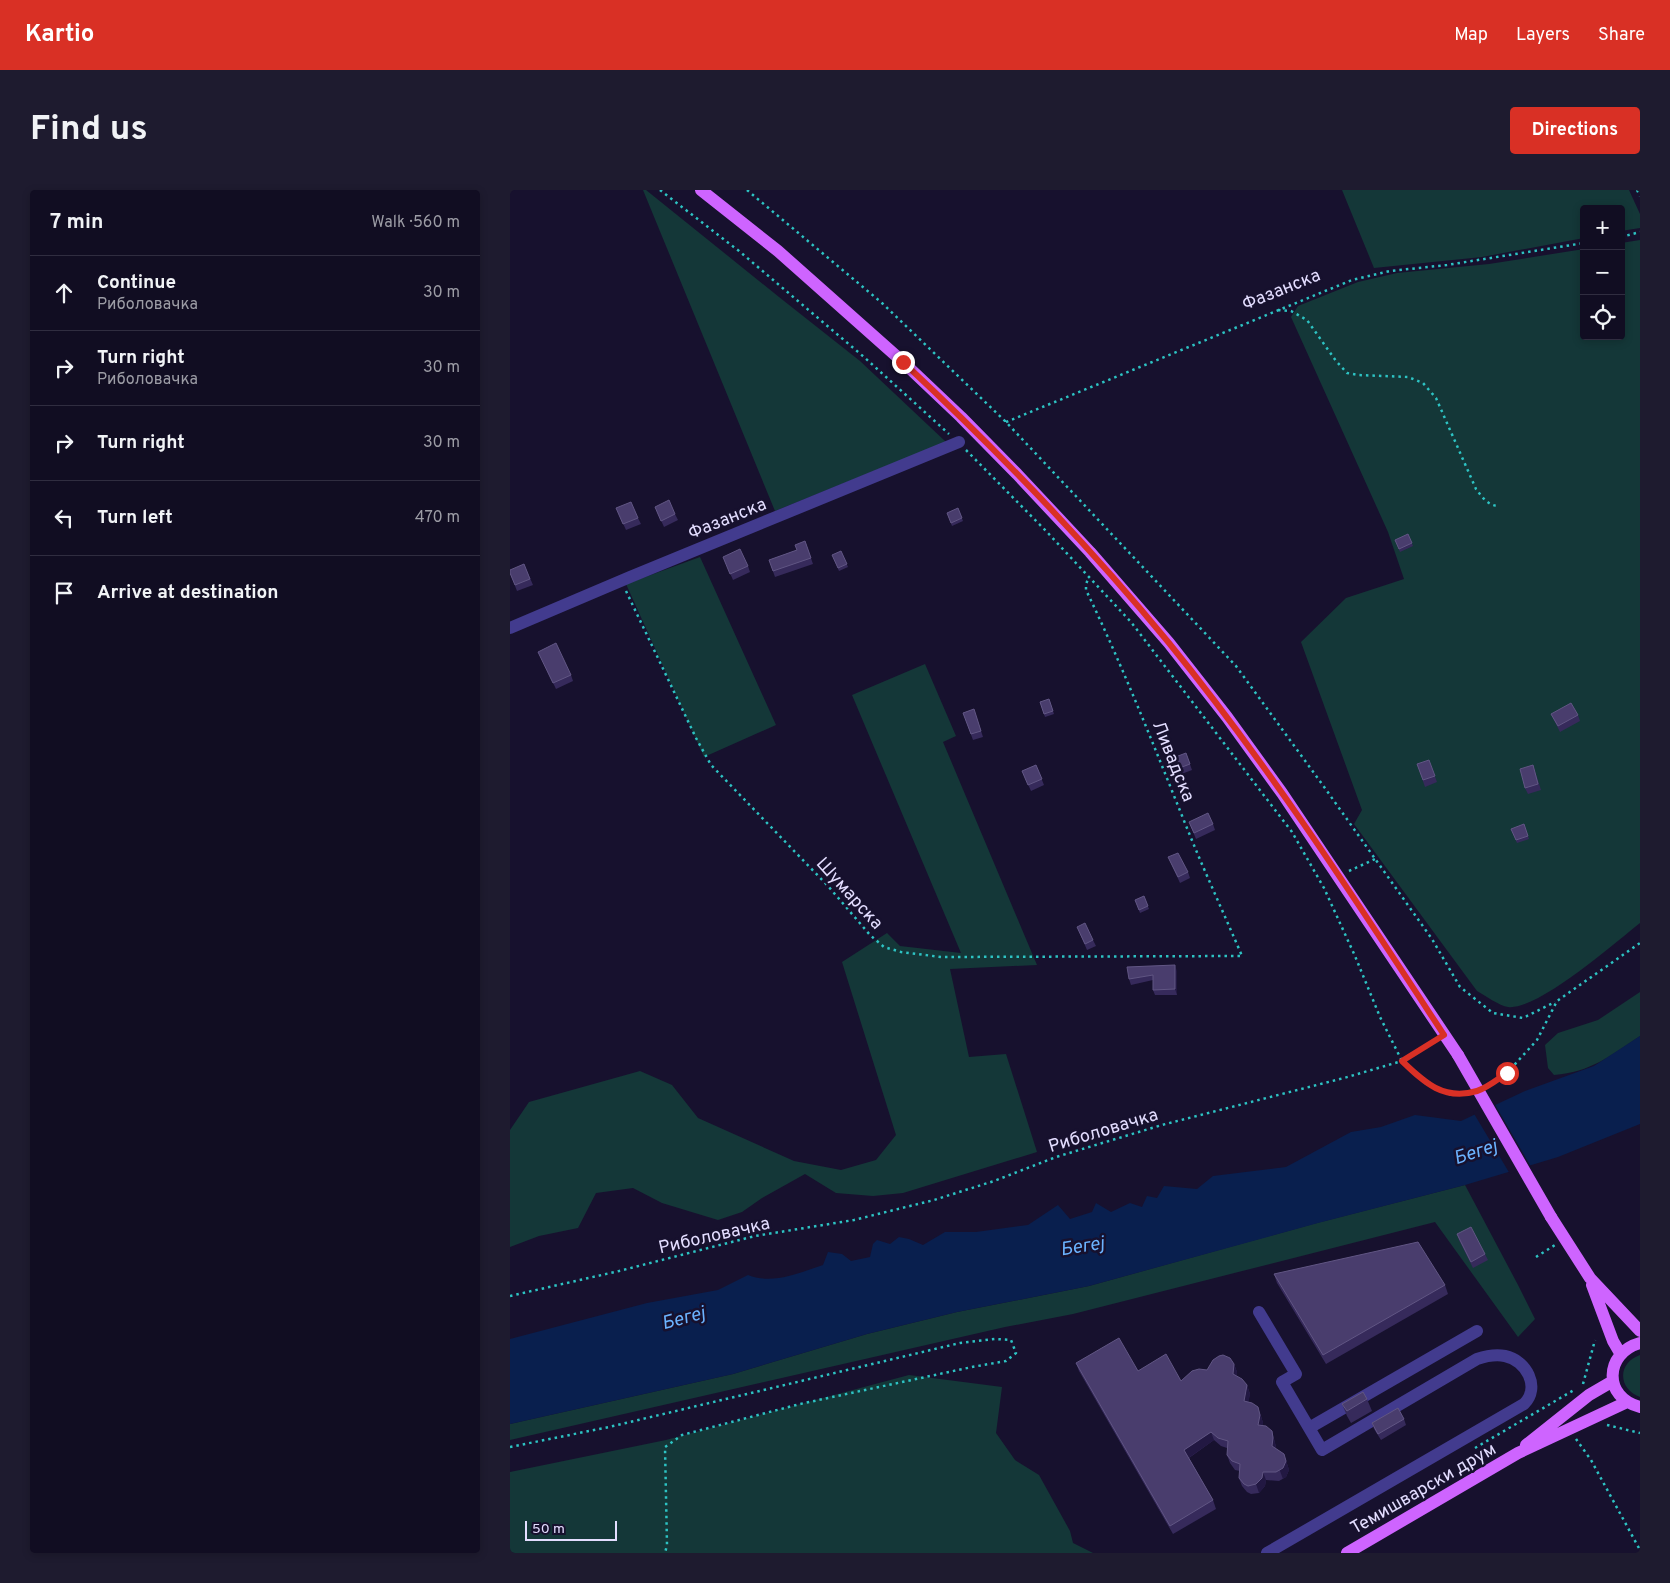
<!DOCTYPE html>
<html lang="en">
<head>
<meta charset="utf-8">
<style>
  :root { --surface:#110d22; --page:#1e1b2f; --text:#f1f3f6; --muted:#9c9ca5; --line:#302d40; --accent:#d93025 }
  body { margin:0; font-family:Overpass,sans-serif; background:var(--page); color:var(--text) }
  .controls { position:absolute; right:15px; top:15px; display:grid; overflow:hidden; border-radius:5px; box-shadow:0 2px 8px #0003 }
  .controls button { width:45px; height:45px; display:grid; place-items:center; padding:0; border:0; border-bottom:1px solid var(--line); background:var(--surface); color:var(--text); font:25px sans-serif }
  .scale { position:absolute; left:15px; bottom:12px; width:92px; box-sizing:border-box; padding-left:5px; border:2px solid #e3ddff; border-top:0; font-size:14px; line-height:18px; white-space:nowrap; color:#e3ddff; -webkit-text-stroke:4px #17112e; paint-order:stroke }
  .stop { position:absolute; width:15px; height:15px; margin:-11px; border:4px solid #d93025; border-radius:50%; background:#fff }
  .stop.end { background:#d93025; border-color:#fff; box-shadow:0 1px 5px #0008 }
  .list { margin:0; padding:0; list-style:none }
  h2 { display:flex; justify-content:space-between; align-items:center; height:65px; margin:0; padding:0 20px; font-size:21px }
  h2 small { font-size:16px; font-weight:400; color:var(--muted) }
  .list li { display:grid; grid-template-columns:32px 1fr auto; gap:15px; align-items:center; box-sizing:border-box; height:75px; padding:0 20px; border-top:1px solid var(--line) }
  .list b { display:block; font-size:19px; white-space:nowrap }
  .list p { margin:0; font-size:16px; white-space:nowrap; color:var(--muted) }
  .list em { font-size:16px; font-style:normal; color:var(--muted) }
  .icon { flex:none; width:28px; height:28px; fill:none; stroke:currentColor; stroke-width:2; stroke-linecap:round; stroke-linejoin:round }
  .map { position:relative; flex:none; width:1130px; height:1363px; overflow:hidden; border-radius:5px }
  header { display:flex; align-items:center; gap:30px; box-sizing:border-box; height:70px; padding:0 25px; background:var(--accent); color:#fff }
  header strong { font-size:24px }
  nav { display:flex; gap:28px; margin-inline-start:auto; font-size:18px }
  .intro { display:flex; align-items:center; justify-content:space-between; box-sizing:border-box; height:120px; padding:0 30px }
  h1 { margin:0; font-size:35px }
  .button { padding:12px 22px; border-radius:5px; background:var(--accent); color:#fff; font-size:18px; font-weight:700 }
  main { display:flex; gap:30px; padding:0 30px }
  aside { flex:1; background:var(--surface); border-radius:5px; box-shadow:0 2px 8px #0003 }
  .map>svg:first-child { display:block }
  .green { fill:#143738 }
  .water { fill:#091f4e }
  .pier { fill:#17112e }
  .lines { fill:none; stroke-linecap:round; stroke-linejoin:round }
  .path { stroke:#2dc3c3; stroke-width:2.5; stroke-dasharray:2.5 4; stroke-linecap:butt }
  .minor { stroke:#423b8e; stroke-width:12 }
  .major { stroke:#ce64ff; stroke-width:12 }
  .major-bridge { stroke:#ce64ff; stroke-width:12 }
  .wall { fill:#362a5b }
  .shaded-wall { fill:#221842 }
  .building { fill:#493d6d; stroke:#615684 }
  .route { stroke:#d93025; stroke-width:6 }
  .labels { text-anchor:middle; stroke-width:5; stroke-linejoin:round; paint-order:stroke }
  .street-label { font-size:18px; fill:#e3ddff; stroke:#17112e }
  .water-label { font-size:19px; font-style:italic; fill:#6bb3ff; stroke:#17112e }
</style>
</head>
<body>
<header>
<strong>Kartio</strong>
<nav><a>Map</a><a>Layers</a><a>Share</a></nav>
</header>
<div class="intro"><h1>Find us</h1><a class="button">Directions</a></div>
<main>
<aside>
<h2>7 min<small>Walk · 560 m</small></h2>
<ul class="list">
<li><svg class="icon" aria-label="ahead" viewBox="0 0 24 24"><path d="M12 20V5M6 11l6-6 6 6"/></svg><div><b>Continue</b><p>Риболовачка</p></div><em>30 m</em></li>
<li><svg class="icon" aria-label="right" viewBox="0 0 24 24"><path d="M7 20v-9h11M14 6l5 5-5 5"/></svg><div><b>Turn right</b><p>Риболовачка</p></div><em>30 m</em></li>
<li><svg class="icon" aria-label="right" viewBox="0 0 24 24"><path d="M7 20v-9h11M14 6l5 5-5 5"/></svg><div><b>Turn right</b></div><em>30 m</em></li>
<li><svg class="icon" aria-label="left" viewBox="0 0 24 24"><path d="M17 20v-9H6M10 6l-5 5 5 5"/></svg><div><b>Turn left</b></div><em>470 m</em></li>
<li><svg class="icon" aria-label="arrive" viewBox="0 0 24 24"><path d="M6 21V4h12l-3 4 3 4H6"/></svg><div><b>Arrive at destination</b></div></li>
</ul>
</aside>
<div class="map">
<svg width="1130" height="1363" viewBox="0 0 1130 1363">
  <rect width="100%" height="100%" fill="#17112e"/>
  <path class="green" d="M133,0h3l133,107 81,64 86,81 -171,69z
    M832,0h287l11,24v14l-19,3v-22h-37v29l-102,19 -108,11z
    M1130,50v683c-25,20 -103,88 -132,84 -8,-1 -24,-12 -31,-16l-123,-167 8,-14 -61,-168 45,-44 58,-19 -16,-47 -97,-215 7,-11 60,-24 39,-9 92,-9 95,-15v87h37v-93z
    M190,367l76,168 -72,32 -78,-173z
    M415,474l31,72 -13,6 94,223 -87,4 19,88 37,-3 31,98 -134,41 -30,3 -37,-3 -31,-19 -43,24 -20,14 -24,8 -56,-17 -29,-15 -37,5 -18,35 -39,8 -29,11v-117l19,-28 111,-31 32,14 26,33 96,43 47,9 35,-10 20,-25 -54,-173 45,-29 13,13 61,7 -109,-258z
    M1130,802v44c-30,20 -49,36 -86,39l-6,-7 -3,-23 13,-12 40,-13z
    M955,995l53,100 17,34 -17,18 -83,-115 -362,92 -68,13 -495,113v-16l223,-50 134,-40 90,-22 132,-26 224,-62z
    M1130,1165v42c-22,-8 -23,-34 0,-42z
    M399,1185l93,12 -6,46 19,27 24,15 31,56 3,12 20,10h-583v-81l156,-32z"/>
  <path class="water" d="M1130,846v88l-82,33 -93,28 -147,38 -229,63 -132,26 -90,22 -134,40 -223,50v-85l137,-36 71,-13 30,-15c26,10 50,-2 75,-10l5,-13 14,2 9,7 19,-4 3,-13 4,-4 13,4 9,-7 10,2 14,6 22,-13h31l52,-7 30,-20 12,14 22,-7 4,-9 15,9 19,-9 12,4 5,-11 10,2 7,-12 33,3 16,-13 73,-9 65,-35 30,-5 34,-12 46,6 64,-30 69,-25z"/>
  <path class="pier" d="M984,913l37,64 -21,7 -37,-62z"/>
  <g class="lines">
    <path class="path" d="M150,0l79,61 125,106 85,77
      M237,0l135,113 124,119 230,244 86,118 110,155 28,48 33,26 30,5 32,-16
      M1127,0l3,6
      M1111,47l19,-5
      M768,120l13,1 16,9 29,41 11,12 11,2 50,2 15,6 13,15 40,91c6,8 12,17 23,17
      M496,232l346,-142 38,-9 57,-6 137,-22
      M456,260l81,82 84,90 161,210 32,56 31,68 25,61 22,44 33,-20
      M116,401l70,147 15,27 117,121 42,49 14,12 17,5 40,5 301,-1c-17,-40 -35,-79 -51,-118 -34,-84 -66,-167 -105,-248v-6l3,-7
      M839,681l26,-12
      M979,894l18,-11 30,-33 20,-39 83,-58
      M1026,1067l19,-12
      M0,1106l109,-25 136,-35 99,-16 80,-20 60,-19 62,-24 106,-32 182,-47 58,-17 23,22 26,12 14,-2
      M1073,1194l12,-44
      M1097,1235l33,8
      M1066,1249l15,21 49,90
      M0,1257l99,-20 351,-84 35,-4 16,1 5,13 -10,8 -34,6 -172,37 -118,31 -17,12 2,98 -2,8
      M965,1258l99,-58"/>
    <path class="minor" d="M0,438l120,-51 329,-135
      M749,1122l37,62 -14,8 40,68 155,-91c9,-3 18,-5 28,-3 21,4 36,31 19,48l-257,149
      M799,1238l168,-97"/>
    <path class="major" d="M191,0l77,61 125,111 58,55 56,57 73,78 79,91 58,74 55,76 176,262
      M1041,1027l39,61 50,53
      M1082,1095l21,56 7,12
      M1130,1153c-36,10 -37,55 0,64
      M1016,1255l63,-50 24,-14
      M837,1363l171,-100 109,-51"/>
    <path class="major-bridge" d="M948,865l93,162"/>
  </g>
  <path class="wall" d="M145,317l20,7 3,6 -14,7z
    M106,318l22,10 3,6 -15,6z
    M448,318l5,13 -11,5 -5,-13z
    M898,344l5,12 -13,6 -5,-12z
    M295,351l8,23 -38,13 -6,-17 28,-10z
    M331,361l7,16 -9,4 -7,-16z
    M213,367l25,9 2,6 -17,8z
    M14,374l9,21 -16,6 -7,-18z
    M28,462l33,23 2,6 -17,8z
    M539,509l5,15 -9,3 -5,-15z
    M464,519l9,28 -10,3 -10,-27z
    M1041,524l27,1 2,6 -20,11z
    M676,563l6,17 -16,6 -6,-17z
    M919,570l8,22 -12,5 -8,-23z
    M526,575l8,20 -13,6 -9,-20z
    M1023,575l8,25 -13,4 -3,-6z
    M679,632l24,2 2,6 -19,9z
    M1014,634l5,15 -12,4 -6,-14z
    M658,667l20,15 2,6 -10,5z
    M634,706l5,13 -9,4 -5,-13z
    M567,737l16,13 3,6 -9,4z
    M667,781v24h-22l-2,-5v-10l-22,5 -2,-6z
    M947,1044l28,20 3,6 -15,8 -14,-28z
    M764,1084l171,11 3,9 -122,70 -49,-81z
    M566,1173l62,8 43,10 26,-11 27,-6 3,8 -1,4 11,9 3,9 -2,8 13,14 2,7 -1,3 10,5 4,16v2l8,5 5,16 -3,7 -7,4 -13,-1 -1,6 -6,7 -8,1 -4,-2 -5,-6 -3,-8 1,-7 -5,-1 -5,-7 -3,-8v-7l-6,-2 -7,-6 -25,18 24,42 3,9 -43,25 -94,-163z
    M857,1209l5,12 -21,12 -4,-7 -5,-12z
    M894,1229l2,6 -25,15 -7,-11 -2,-6z"/>
  <path class="shaded-wall" d="M665,775l2,6v24l-2,-6z
    M724,1174l3,8 -1,10 -3,-8z
    M737,1195l3,9 -3,16 -3,-9z
    M748,1217l5,16 -2,10 -3,-8z
    M762,1241l4,16 -1,7 -3,-8z
    M701,1242l3,8 -27,19 -3,-9z
    M774,1264l5,16 -3,7 -3,2 -3,-8z
    M753,1282l3,8 -1,6 -6,7 -3,-9z"/>
  <path class="building" d="M159,310l6,14 -14,7 -6,-14z
    M121,312l7,16 -15,6 -7,-16z
    M448,318l4,10 -11,5 -4,-10z
    M898,344l4,9 -13,6 -4,-9z
    M295,351l6,17 -38,13 -4,-11 28,-10 -2,-5z
    M230,359l8,17 -18,8 -7,-17z
    M331,361l6,13 -9,4 -6,-13z
    M14,374l6,15 -15,6 -5,-12v-3z
    M46,453l15,32 -18,8 -15,-31z
    M539,509l4,12 -9,3 -4,-12z
    M1061,513l7,12 -20,11 -7,-12z
    M464,519l7,22 -10,3 -8,-21z
    M676,563l4,11 -16,6 -4,-11z
    M919,570l6,16 -12,4 -6,-16z
    M526,575l6,14 -14,6 -6,-14z
    M1023,575l5,19 -13,4 -5,-19z
    M698,623l5,11 -19,9 -5,-11z
    M1014,634l4,12 -12,4 -5,-11z
    M668,663l10,19 -10,5 -10,-20z
    M634,706l4,10 -9,4 -4,-10z
    M575,733l8,17 -8,4 -8,-17z
    M665,775v24l-22,1v-15l-24,4 -2,-12z
    M961,1037l14,27 -14,8 -14,-28z
    M908,1052l27,43 -122,70 -49,-81z
    M609,1148l19,33 28,-17 15,27 11,-10 7,-2 8,1 6,-10 6,-4 4,-1 7,3 4,6 -1,10 9,5 5,6 -3,16 8,2 6,4 2,8 -2,10 8,1 6,5 1,7 -1,8 12,8 2,7 -3,7 -7,4h-13l-1,6 -6,6 -8,2 -4,-2 -5,-6 1,-14 -8,-3 -5,-6 1,-14 -10,-3 -7,-6 -27,18 29,50 -43,26 -94,-163z
    M853,1202l4,7 -20,12 -5,-7z
    M888,1218l6,11 -26,15 -6,-11z"/>
  <g class="lines">
    <path class="route" d="M393,172c94,88 184,181 266,281 101,124 188,259 275,392l-42,26c22,21 41,40 75,30 10,-3 21,-12 30,-18"/>
  </g>
  <g class="labels">
    <g class="street-label">
      <text transform="translate(771 99) rotate(-22)" y="6">Фазанска</text>
      <text transform="translate(217 328) rotate(-22)" y="6">Фазанска</text>
      <text transform="translate(664 571) rotate(68)" y="6">Ливадска</text>
      <text transform="translate(340 703) rotate(48)" y="6">Шумарска</text>
      <text transform="translate(593 940) rotate(-17)" y="6">Риболовачка</text>
      <text transform="translate(204 1045) rotate(-13)" y="6">Риболовачка</text>
      <text transform="translate(913 1298) rotate(-30)" y="6">Темишварски друм</text>
    </g>
    <g class="water-label">
      <text transform="translate(965 961) rotate(-18)" y="7">Бегеј</text>
      <text transform="translate(572 1055) rotate(-9)" y="7">Бегеј</text>
      <text transform="translate(173 1127) rotate(-15)" y="7">Бегеј</text>
    </g>
  </g>
</svg>
<div class="controls">
<button>+</button>
<button>−</button>
<button><svg class="icon" aria-label="locate" viewBox="0 0 24 24"><circle cx="12" cy="12" r="6"/><path d="M12 2v4M12 18v4M2 12h4M18 12h4"/></svg></button>
</div>
<div class="scale">50 m</div>
<div class="stop" style="left:997px;top:883px"></div>
<div class="stop end" style="left:393px;top:172px"></div>
</div>
</main>
</body>
</html>
